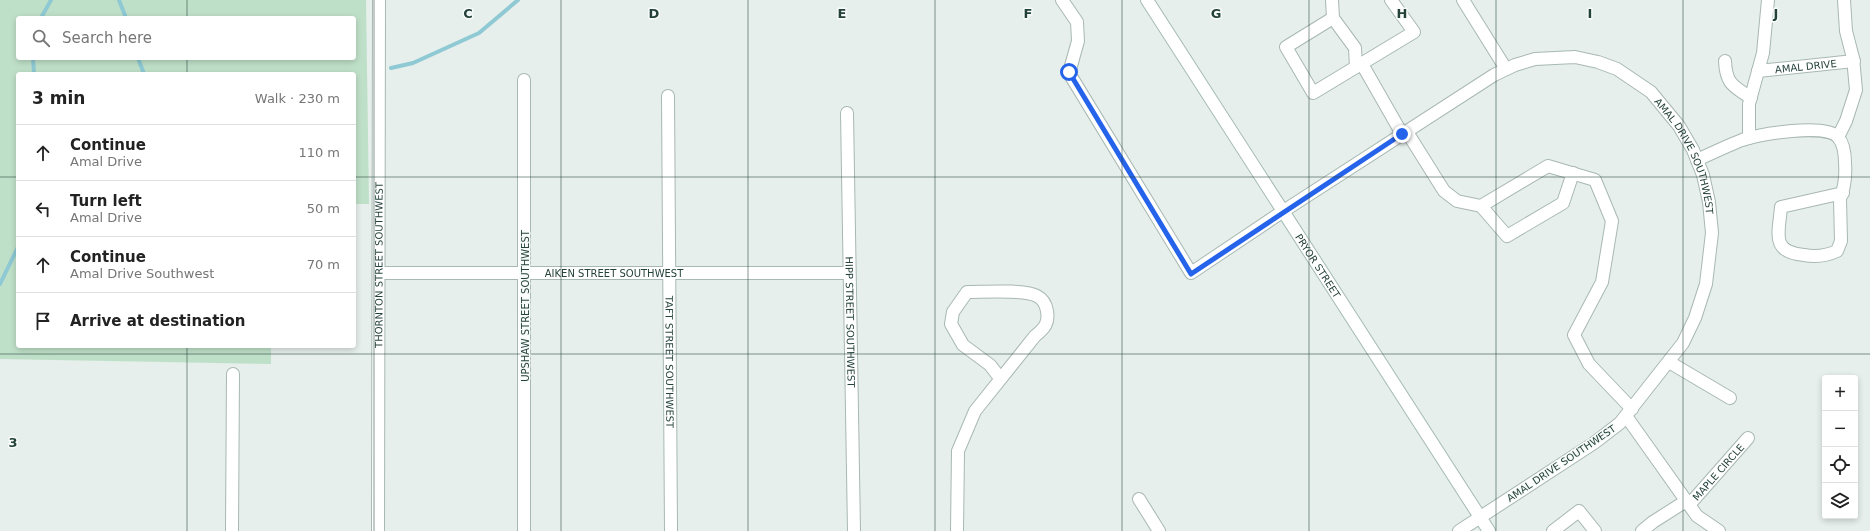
<!DOCTYPE html>
<html lang="en">
<head>
<meta charset="utf-8">
<style>
  :root { --surface:#fff; --page:#f2f2f2; --text:#222; --muted:#767676; --line:#e0e0e0 }
  body { margin:0; font-family:"DejaVu Sans",sans-serif; background:var(--page); color:var(--text) }
  .controls { position:absolute; right:12px; bottom:12px; display:grid; overflow:hidden; border-radius:4px; box-shadow:0 2px 6px #0003 }
  .controls button { width:36px; height:36px; display:grid; place-items:center; padding:0; border:0; border-bottom:1px solid var(--line); background:var(--surface); color:var(--text); font:20px sans-serif }
  .stop { position:absolute; width:12px; height:12px; margin:-9px; border:3px solid #2563eb; border-radius:50%; background:#fff }
  .stop.end { background:#2563eb; border-color:#fff; box-shadow:0 1px 4px #0008 }
  .list { margin:0; padding:0; list-style:none }
  h2 { display:flex; justify-content:space-between; align-items:center; height:52px; margin:0; padding:0 16px; font-size:17px }
  h2 small { font-size:13px; font-weight:400; color:var(--muted) }
  .list li { display:grid; grid-template-columns:26px 1fr auto; gap:12px; align-items:center; box-sizing:border-box; height:56px; padding:0 16px; border-top:1px solid var(--line) }
  .list b { display:block; font-size:15px; white-space:nowrap }
  .list p { margin:0; font-size:13px; white-space:nowrap; color:var(--muted) }
  .list em { font-size:13px; font-style:normal; color:var(--muted) }
  .icon { flex:none; width:22px; height:22px; fill:none; stroke:currentColor; stroke-width:2; stroke-linecap:round; stroke-linejoin:round }
  .map { position:relative; flex:none; width:1870px; height:531px; overflow:hidden }
  .search { position:absolute; background:var(--surface); box-shadow:0 2px 6px #0003; left:16px; top:16px; width:340px; height:44px; display:flex; align-items:center; gap:10px; box-sizing:border-box; padding:0 14px; border-radius:4px; color:var(--muted); font-size:15px }
  .panel { position:absolute; background:var(--surface); box-shadow:0 2px 6px #0003; left:16px; top:72px; width:340px; height:276px; border-radius:4px }
  .map>svg:first-child { display:block }
  .green { fill:#bfe0c8; fill-rule:evenodd }
  .lines { fill:none; stroke-linecap:round; stroke-linejoin:round }
  .stream { stroke:#8ec9d4; stroke-width:4 }
  .street-casing { stroke:#a8b8b2; stroke-width:14 }
  .secondary-casing { stroke:#a4bbb3; stroke-width:14 }
  .street { stroke:#fff; stroke-width:12 }
  .secondary { stroke:#fff; stroke-width:12 }
  .route { stroke:#2563eb; stroke-width:5 }
  .grid { fill:none; stroke:#24423a; stroke-width:1; stroke-opacity:0.55 }
  .labels { text-anchor:middle; stroke-width:3; stroke-linejoin:round; paint-order:stroke }
  .street-label { font-size:10px; fill:#24423a; stroke:#f7fbf9 }
  .grid-label { font-size:13px; text-anchor:middle; font-weight:bold; fill:#24423a; stroke:#f7fbf9; stroke-width:3; stroke-linejoin:round; paint-order:stroke }
</style>
</head>
<body>
<div class="map">
<svg width="1870" height="531" viewBox="0 0 1870 531">
  <rect width="100%" height="100%" fill="#e6efeb"/>
  <path class="green" d="M0,0h366l3,204h-15v-130h-336v272h253v18l-271,-5zM18,18h336v40h-336z"/>
  <g class="lines">
    <path class="stream" d="M119,0l7,18
      M41,18l10,-18
      M33,58l1,16
      M138,58l6,16
      M391,68l22,-5 66,-30 39,-33
      M0,284l18,-37"/>
    <defs>
      <g id="street">
        <path id="s1" d="M1062,0l15,22 1,19 -9,32 122,200 91,-61 212,-137 21,-10 20,-6 40,-2 23,5 19,7 34,23 28,34 14,24 10,25 6,27 3,31 -6,51 -11,34 -12,25 -63,80 -26,20 -135,88"/>
        <path d="M1332,0l1,18 22,30 1,19"/>
        <path d="M1463,0l43,69"/>
        <path d="M1333,18l-47,29 27,46 101,-61 -23,-32"/>
        <path d="M1725,61c1,23 8,25 26,37"/>
        <path d="M1362,64l40,70"/>
        <path id="s2" d="M1758,71l96,-10"/>
        <path d="M524,80v451"/>
        <path id="s3" d="M668,96l3,435"/>
        <path id="s4" d="M847,113l7,418"/>
        <path d="M1407,132l37,59 13,10 24,5 67,-40 47,14 17,41 -10,61 -28,53 15,29 43,45"/>
        <path d="M1838,137l8,-16 10,-31 -3,-32 -7,-27 -2,-31"/>
        <path d="M1749,138v-34l14,-51 5,-53"/>
        <path d="M1697,160c15,-7 30,-14 45,-20 18,-6 83,-17 96,-3 6,7 7,17 7,26 1,13 0,24 -5,36l1,42 -4,10c-11,5 -22,6 -33,4 -34,-3 -25,-22 -23,-48l62,-14"/>
        <path d="M1481,206l26,30 56,-33 10,-30"/>
        <path id="s5" d="M379,273h470"/>
        <path d="M1669,362l61,36"/>
        <path d="M1626,416l71,100 22,15"/>
        <path d="M1139,499l20,32"/>
        <path id="s6" d="M1689,505l59,-67"/>
        <path d="M232,531l1,-157"/>
        <path id="s7" d="M378,531l1,-531"/>
        <path d="M957,531l1,-80 17,-40 60,-75c10,-8 14,-13 12,-25 -1,-6 -4,-12 -10,-15 -13,-7 -53,-4 -70,-4l-14,20 -2,12 12,21 27,20 10,13"/>
        <path d="M1553,531l26,-20 16,20"/>
        <path d="M1642,531l11,-9 33,-21"/>
      </g>
      <g id="secondary">
        <path id="s8" d="M1147,0l342,531"/>
      </g>
    </defs>
    <use href="#street" class="street-casing"/>
    <use href="#secondary" class="secondary-casing"/>
    <use href="#street" class="street"/>
    <use href="#secondary" class="secondary"/>
  </g>
  <g class="lines">
    <path class="route" d="M1069,72l122,202 211,-140"/>
  </g>
  <path class="grid" d="M187,0v18M374,0v531M561,0v531M748,0v531M935,0v531M1122,0v531M1309,0v531M1496,0v531M1683,0v531M187,58v16M0,177h18M354,177h1516M187,346v185M0,354h1870"/>
  <g class="labels">
    <g class="street-label">
      <text dy="4" stroke="none"><textPath href="#s2" startOffset="48">AMAL DRIVE</textPath></text>
      <text dy="4" stroke="none"><textPath href="#s1" startOffset="918">AMAL DRIVE SOUTHWEST</textPath></text>
      <text dy="4" stroke="none"><textPath href="#s7" startOffset="266">THORNTON STREET SOUTHWEST</textPath></text>
      <text dy="4" stroke="none"><textPath href="#s8" startOffset="316">PRYOR STREET</textPath></text>
      <text dy="4" stroke="none"><textPath href="#s5" startOffset="235">AIKEN STREET SOUTHWEST</textPath></text>
      <text transform="translate(525 306) rotate(-90)" y="4">UPSHAW STREET SOUTHWEST</text>
      <text dy="4" stroke="none"><textPath href="#s4" startOffset="209">HIPP STREET SOUTHWEST</textPath></text>
      <text dy="4" stroke="none"><textPath href="#s3" startOffset="266">TAFT STREET SOUTHWEST</textPath></text>
      <text transform="translate(1561 463) rotate(-34)" y="4">AMAL DRIVE SOUTHWEST</text>
      <text dy="4" stroke="none"><textPath href="#s6" startOffset="44">MAPLE CIRCLE</textPath></text>
    </g>
  </g>
  <g class="grid-label">
    <text x="468" y="18">C</text>
    <text x="654" y="18">D</text>
    <text x="842" y="18">E</text>
    <text x="1028" y="18">F</text>
    <text x="1216" y="18">G</text>
    <text x="1402" y="18">H</text>
    <text x="1590" y="18">I</text>
    <text x="1776" y="18">J</text>
    <text x="13" y="447">3</text>
  </g>
</svg>
<div class="controls">
<button>+</button>
<button>−</button>
<button><svg class="icon" aria-label="locate" viewBox="0 0 24 24"><circle cx="12" cy="12" r="6"/><path d="M12 2v4M12 18v4M2 12h4M18 12h4"/></svg></button>
<button><svg class="icon" aria-label="layers" viewBox="0 0 24 24"><path d="M12 4l9 5-9 5-9-5zM3 14l9 5 9-5"/></svg></button>
</div>
<div class="stop" style="left:1069px;top:72px"></div>
<div class="stop end" style="left:1402px;top:134px"></div>
<div class="search"><svg class="icon" aria-label="search" viewBox="0 0 24 24"><circle cx="10" cy="10" r="6"/><path d="M15 15l6 6"/></svg>Search here</div>
<section class="panel">
<h2>3 min<small>Walk · 230 m</small></h2>
<ul class="list">
<li><svg class="icon" aria-label="ahead" viewBox="0 0 24 24"><path d="M12 20V5M6 11l6-6 6 6"/></svg><div><b>Continue</b><p>Amal Drive</p></div><em>110 m</em></li>
<li><svg class="icon" aria-label="left" viewBox="0 0 24 24"><path d="M17 20v-9H6M10 6l-5 5 5 5"/></svg><div><b>Turn left</b><p>Amal Drive</p></div><em>50 m</em></li>
<li><svg class="icon" aria-label="ahead" viewBox="0 0 24 24"><path d="M12 20V5M6 11l6-6 6 6"/></svg><div><b>Continue</b><p>Amal Drive Southwest</p></div><em>70 m</em></li>
<li><svg class="icon" aria-label="arrive" viewBox="0 0 24 24"><path d="M6 21V4h12l-3 4 3 4H6"/></svg><div><b>Arrive at destination</b></div></li>
</ul>
</section>
</div>
</body>
</html>
